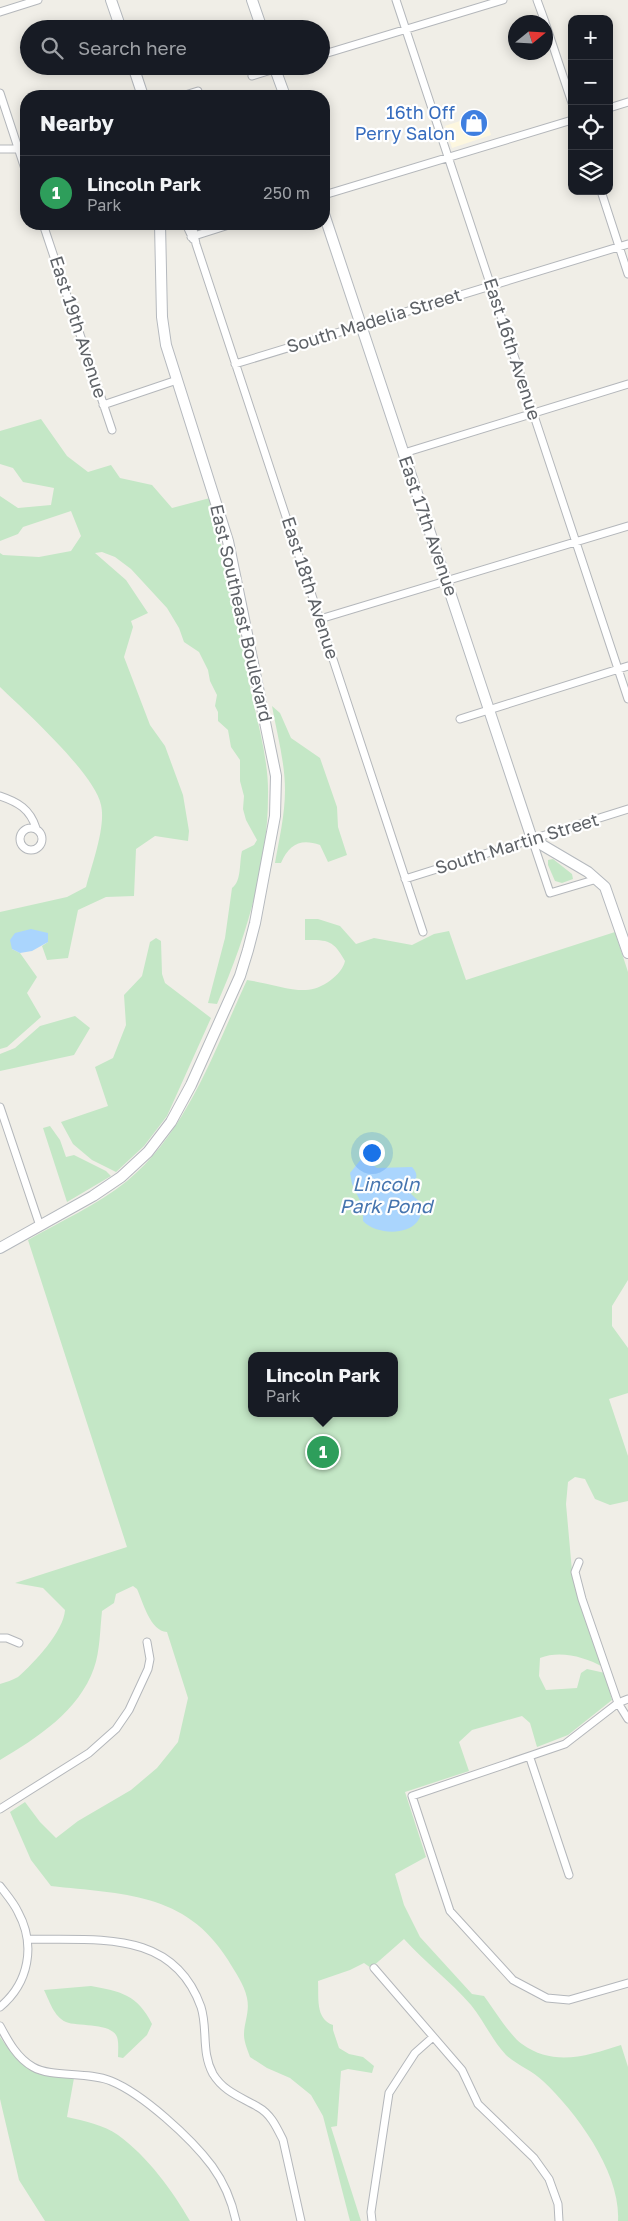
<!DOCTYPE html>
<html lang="en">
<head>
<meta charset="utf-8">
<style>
  :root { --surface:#171b24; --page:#242831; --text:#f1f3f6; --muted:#9ea1a6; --line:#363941; --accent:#e54d38 }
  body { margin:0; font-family:"Golos Text",sans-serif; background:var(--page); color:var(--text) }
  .controls { position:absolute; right:15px; top:15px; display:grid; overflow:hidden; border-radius:10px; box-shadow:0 2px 12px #0003 }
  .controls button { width:45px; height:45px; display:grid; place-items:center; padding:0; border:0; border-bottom:1px solid var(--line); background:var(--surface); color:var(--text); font:25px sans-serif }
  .compass { position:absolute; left:508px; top:15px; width:45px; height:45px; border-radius:50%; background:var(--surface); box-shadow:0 2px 12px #0003; rotate:72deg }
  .you { position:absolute; left:371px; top:1152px; width:18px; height:18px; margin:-12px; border:4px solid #fff; border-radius:50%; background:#1a73e8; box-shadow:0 0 0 8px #1a73e833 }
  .badge { display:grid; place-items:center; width:32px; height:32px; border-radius:50%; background:var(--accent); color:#fff; font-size:16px; font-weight:700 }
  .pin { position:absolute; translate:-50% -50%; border:2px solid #fff; box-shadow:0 1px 5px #0006 }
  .popup { position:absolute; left:248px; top:1352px; width:150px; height:65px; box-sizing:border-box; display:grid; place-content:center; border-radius:10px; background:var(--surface); filter:drop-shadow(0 1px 4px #0005); font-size:16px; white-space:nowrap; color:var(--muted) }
  .popup b { font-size:19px; color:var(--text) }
  .popup::after { content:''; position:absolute; left:50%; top:100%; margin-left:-10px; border:10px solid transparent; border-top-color:var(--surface) }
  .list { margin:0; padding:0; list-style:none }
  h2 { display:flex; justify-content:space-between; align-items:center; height:65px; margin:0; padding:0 20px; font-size:21px }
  h2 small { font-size:16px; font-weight:400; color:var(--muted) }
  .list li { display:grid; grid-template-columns:32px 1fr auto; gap:15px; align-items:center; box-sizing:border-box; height:75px; padding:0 20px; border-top:1px solid var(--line) }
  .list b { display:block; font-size:19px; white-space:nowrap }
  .list p { margin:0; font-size:16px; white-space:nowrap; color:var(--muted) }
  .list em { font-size:16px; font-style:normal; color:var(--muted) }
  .icon { flex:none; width:28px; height:28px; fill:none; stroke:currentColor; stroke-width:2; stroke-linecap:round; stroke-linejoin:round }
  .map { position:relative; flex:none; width:628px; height:2221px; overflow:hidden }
  .search { position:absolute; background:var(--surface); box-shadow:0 2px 12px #0003; left:20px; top:20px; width:310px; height:55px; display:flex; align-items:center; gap:12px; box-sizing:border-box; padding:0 18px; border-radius:28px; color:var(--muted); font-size:19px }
  .panel { position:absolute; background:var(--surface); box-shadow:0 2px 12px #0003; left:20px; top:90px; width:310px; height:140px; border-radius:20px }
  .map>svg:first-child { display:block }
  .commercial { fill:#fdf7df }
  .green { fill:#c4e7c6; fill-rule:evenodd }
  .water { fill:#aad5fd }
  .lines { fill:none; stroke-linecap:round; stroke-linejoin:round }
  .street-casing { stroke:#b4b7bb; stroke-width:9 }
  .secondary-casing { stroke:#b5b9be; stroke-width:12 }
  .street { stroke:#fff; stroke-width:7 }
  .secondary { stroke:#fff; stroke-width:10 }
  .labels { text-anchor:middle; stroke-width:4.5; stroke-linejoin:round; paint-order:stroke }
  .shop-label { font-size:18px; fill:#366cbe; stroke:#fff; text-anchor:end }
  .street-label { font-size:18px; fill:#5e6267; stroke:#fff }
  .water-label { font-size:19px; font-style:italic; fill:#4675af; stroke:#fff }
</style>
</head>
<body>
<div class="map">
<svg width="628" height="2221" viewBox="0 0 628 2221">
  <rect width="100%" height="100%" fill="#f0eee7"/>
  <path class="commercial" d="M484,113l7,22 -39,13 -7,-22z"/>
  <path class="green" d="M41,419l26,37 21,16 23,-7 9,13 32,7 20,23 38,-10c16,64 28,128 41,193 7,34 18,70 17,105 0,70 -23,145 -51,208l-9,-1 17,-65 7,-50c10,-7 7,-26 10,-37l12,-6 3,-5 -11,-20 -3,-11 1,-13 -4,-15v-21l-9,-13 -3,-17 -10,-9v-9l-3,-6 2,-11 -7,-14 -2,-11 -9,-18 -15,-10 -5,-14 -12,-20 -36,-39 -16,-12 -13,-5 -7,1 31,27 22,33 -17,8 2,6 -9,30 26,68 15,21 18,49 6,36 -1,10 -33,-5 -19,13 -2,47 -28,1 -28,13 -10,48 -21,2 -5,-14 6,-4 -36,7 8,4 17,24 -10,16 14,24 -34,30 -7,2v-137l67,-15 19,-10c6,-23 20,-60 15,-82 -6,-31 -77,-95 -101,-118v-134l3,2 36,2 32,-6 10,-15 -10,-25 -48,16 -5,7 -18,7v-45l18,12 33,-3 3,-17 -31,-6 -10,-14 -13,-4v-33z
    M272,706l8,7 11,25 29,20 17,49 1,20 9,28 -19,7 -8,-17c-19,-7 -31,-1 -39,18h-6c4,-24 10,-48 10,-73 0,-28 -8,-56 -13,-84z
    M548,860l5,-1 19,15 1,5 -11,4 -7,-2 -7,-16z
    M305,919h13l22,7 16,18 18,-6 38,7 22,-11 15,-3 17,49 149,-48 13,40v308l-16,26v20l16,22v45l-19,6 19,57v45l-18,4 -15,-6 -10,-20 -10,-2 -7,5 -2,22 6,67 31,96c-18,-10 -43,-17 -63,-9l-1,18 7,14 31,-2 4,-15 6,-4 18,4 7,27 -44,35 -31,12 -7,-24 -8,-7 -50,14 -13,12 10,29 -64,21 21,65 -31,17 9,31 16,32 52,57 12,2c9,12 27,41 38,48 32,23 65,12 99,1l7,22v154h-10c3,-48 -41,-108 -75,-140 -10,-10 -26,-16 -37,-26 -14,-15 -22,-34 -35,-50 -21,-24 -46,-43 -67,-66l-33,29 -7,-5 -14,7 -32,11c1,16 -3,38 15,44v5l6,18 10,6 14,3 11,9 -2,7 -24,-4 -7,2 -4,55 -6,1 30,94h-11l-27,-105 -12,-21 -21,-17 -23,-10 -17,-11c-2,-6 -6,-15 -6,-22 0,-13 6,-23 3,-37 -3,-14 -12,-26 -19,-38 -42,-68 -106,-66 -177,-74l-20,-26 -21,-48 15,-10 15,20 16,16 22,-17 53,-31 26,-22 21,-26 10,-44 -21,-66c-17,-1 -24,-30 -30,-43l-4,-3 -17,8 -2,9 -12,8c-2,18 -2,40 -8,57 -15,43 -57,70 -94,92v-76c6,-2 13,-4 18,-7 16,-14 46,-46 47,-67l-22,-22 -28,-5 112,-36 -99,-307c33,-19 69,-35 99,-59 60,-49 88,-132 120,-201 16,2 44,11 59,10 15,0 36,-15 39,-29 -12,-21 -16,-21 -40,-21zM252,1356h142v57h-142z
    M156,938l5,3 1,33 3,9 46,35 -44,98 -23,30 -28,26 -24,-12 -19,-16 -12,-22 47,-16 -13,-39 18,-9 13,-33 -2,-30 18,-19 8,-34z
    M75,1016l15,12 -16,27 -74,16v-17l15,-6 25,-22z
    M50,1126l10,14 6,17 8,-2 32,16 5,5 -44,26 -24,-74z
    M91,1986c29,5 47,9 61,38l-5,11 -24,23 -5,-1c0,-6 1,-14 -1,-20 -6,-15 -39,-10 -51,-15 -12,-5 -17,-22 -22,-32z
    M0,2037c25,36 31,37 74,41l-7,39c17,4 37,8 51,18 30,22 54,55 72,86h-145l-26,-41 -19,-81z"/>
  <path class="water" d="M31,929l17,4v9l-16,9 -12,2 -8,-4 -2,-9 5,-7z
    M362,1158l15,10 35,-1c10,10 0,16 -1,27l10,9c0,7 1,13 -4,19 -11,14 -42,12 -54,-1v-14l-11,-23 -2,-11z"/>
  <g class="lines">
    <defs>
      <path id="street" d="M396,0l232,699
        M537,0l8,22
        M0,12l38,-12
        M546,25l26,78
        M321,55l182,-55
        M252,76l32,-10
        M0,93l26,79
        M182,96l16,-5
        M609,108l19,-6
        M0,149h15l11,-4
        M601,191l27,83
        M324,195l248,-75
        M43,224l69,206
        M186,224l7,15
        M192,224l4,20 227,688
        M191,237l41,-13
        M235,364l393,-120
        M103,405l74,-25
        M404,453l224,-69
        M320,619l308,-93
        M460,719l168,-53
        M0,796c18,6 30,13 36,32
        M20 839a11 11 0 1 1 22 0a11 11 0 1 1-22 0Z
        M532,839l18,54 47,-14
        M405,879l223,-70
        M0,1107l40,119
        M579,1562l-4,10 7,27 36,104 10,16
        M0,1638h7l12,5
        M628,1699l-10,4 -53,41 -153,52 38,115 63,69 34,18 22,2 59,-17
        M530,1758l39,117
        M0,1809l89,-56 27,-24 13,-19 19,-41 2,-10 -3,-17
        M0,1886c6,8 14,17 18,26 18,33 11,71 -18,95
        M28,1939c68,2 145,-11 173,68 7,22 0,45 12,67 11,18 28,23 45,33 13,7 19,21 25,33l18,81
        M374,1968l88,102 16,34 56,54 15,21 9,25 1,17
        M0,2026c8,15 17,32 33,41 19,11 54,4 78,14 32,13 80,57 101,85 11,15 20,36 24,55
        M372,2221l-1,-9 18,-119 26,-40 18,-16"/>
      <path id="secondary" d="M111,0l10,29
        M252,0l10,29
        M133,66l10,30
        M274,66l11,30
        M324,214l208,625 56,33 17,15 23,66
        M0,1248l93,-52 28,-19 27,-25 23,-30 20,-37 49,-109 8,-26 7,-27 20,-107 1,-40 -48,-235 -62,-196 -4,-28 -2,-93"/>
    </defs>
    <use href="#street" class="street-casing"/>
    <use href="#secondary" class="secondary-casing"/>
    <use href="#street" class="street"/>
    <use href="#secondary" class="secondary"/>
  </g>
  <defs>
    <symbol id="shop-disc" viewBox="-11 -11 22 22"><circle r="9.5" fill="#3f7fe0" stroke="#fff"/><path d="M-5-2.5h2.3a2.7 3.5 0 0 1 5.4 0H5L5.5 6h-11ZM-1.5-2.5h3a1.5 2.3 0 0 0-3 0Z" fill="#fff"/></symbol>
  </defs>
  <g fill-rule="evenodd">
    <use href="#shop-disc" x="458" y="107" width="32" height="32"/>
  </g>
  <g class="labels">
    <g class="shop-label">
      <text x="455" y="119">16th Off<tspan x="455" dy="21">Perry Salon</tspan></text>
    </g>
    <g class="street-label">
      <text transform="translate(374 321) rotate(-17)" y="6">South Madelia Street</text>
      <text transform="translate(78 327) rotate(72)" y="6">East 19th Avenue</text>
      <text transform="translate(512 349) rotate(72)" y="6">East 16th Avenue</text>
      <text transform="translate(428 526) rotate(71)" y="6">East 17th Avenue</text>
      <text transform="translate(310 588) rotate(72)" y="6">East 18th Avenue</text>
      <text transform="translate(241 613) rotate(77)" y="6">East Southeast Boulevard</text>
      <text transform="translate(517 844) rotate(-17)" y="6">South Martin Street</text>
    </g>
    <g class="water-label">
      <text x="386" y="1191">Lincoln<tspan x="386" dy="22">Park Pond</tspan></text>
    </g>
  </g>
</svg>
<div class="controls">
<button>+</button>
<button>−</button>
<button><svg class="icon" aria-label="locate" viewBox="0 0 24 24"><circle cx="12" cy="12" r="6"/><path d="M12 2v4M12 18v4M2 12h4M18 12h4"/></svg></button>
<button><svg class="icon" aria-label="layers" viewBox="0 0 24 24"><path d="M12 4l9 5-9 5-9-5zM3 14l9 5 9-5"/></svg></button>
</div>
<svg class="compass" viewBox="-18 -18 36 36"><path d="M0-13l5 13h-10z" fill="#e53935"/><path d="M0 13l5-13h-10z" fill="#9ea1a6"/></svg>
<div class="you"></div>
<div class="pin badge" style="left:323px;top:1452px;background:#2e9e5b">1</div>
<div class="popup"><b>Lincoln Park</b>Park</div>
<div class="search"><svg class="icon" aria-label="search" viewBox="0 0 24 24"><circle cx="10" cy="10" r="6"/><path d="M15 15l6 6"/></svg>Search here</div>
<section class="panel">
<h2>Nearby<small></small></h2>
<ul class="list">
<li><span class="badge" style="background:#2e9e5b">1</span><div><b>Lincoln Park</b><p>Park</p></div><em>250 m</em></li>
</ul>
</section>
</div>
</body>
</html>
